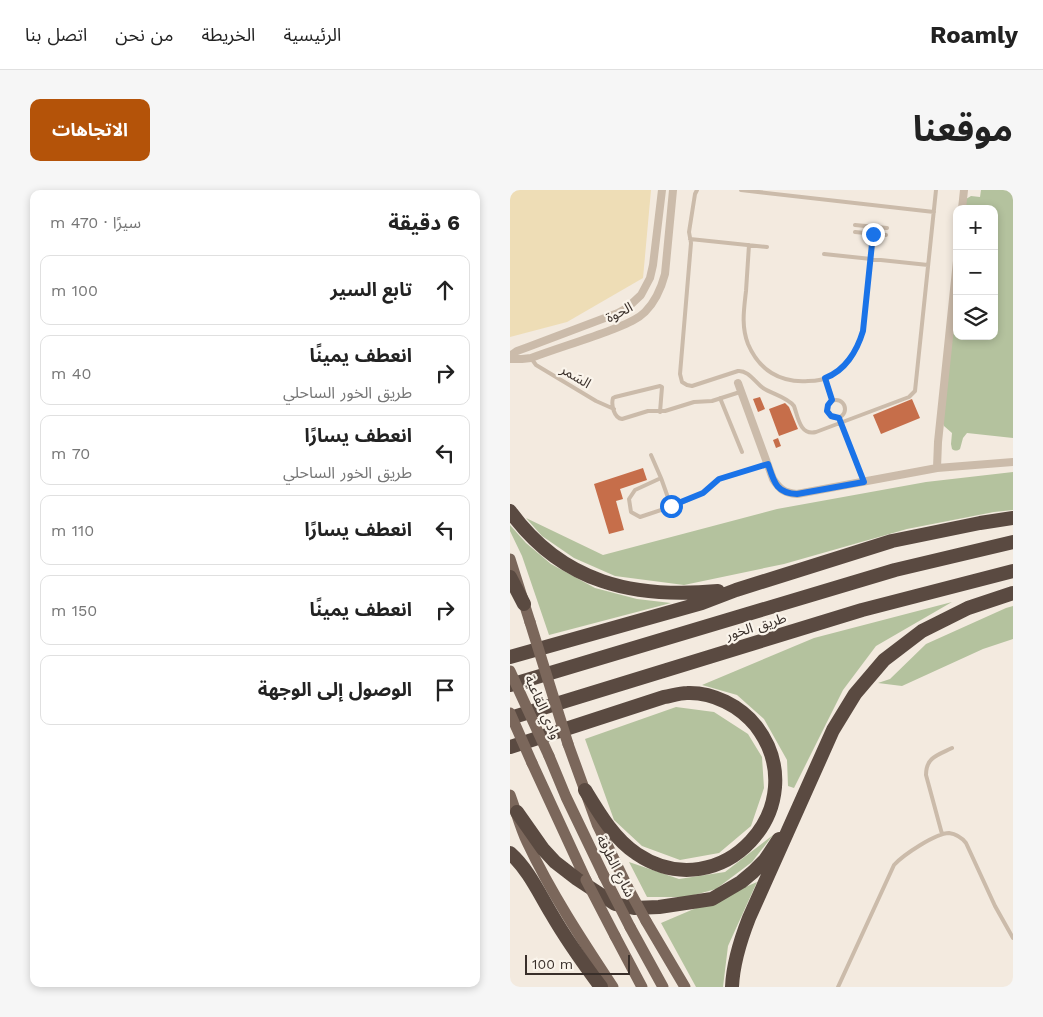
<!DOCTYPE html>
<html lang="ar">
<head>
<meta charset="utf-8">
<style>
  :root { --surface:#fff; --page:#f6f6f6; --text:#222; --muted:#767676; --line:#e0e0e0; --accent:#b45309 }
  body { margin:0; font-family:"Work Sans","Noto Sans Arabic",sans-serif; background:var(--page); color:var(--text); direction:rtl }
  .controls { position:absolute; right:15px; top:15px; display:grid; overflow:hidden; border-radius:10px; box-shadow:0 2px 8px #0003 }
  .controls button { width:45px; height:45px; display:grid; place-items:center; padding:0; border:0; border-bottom:1px solid var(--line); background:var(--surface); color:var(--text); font:25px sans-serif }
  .scale { position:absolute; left:15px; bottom:12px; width:105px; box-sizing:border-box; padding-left:5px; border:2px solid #392f2a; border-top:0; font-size:14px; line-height:18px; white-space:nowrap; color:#392f2a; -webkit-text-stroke:4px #faf4eb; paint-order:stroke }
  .stop { position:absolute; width:15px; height:15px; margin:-11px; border:4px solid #1a73e8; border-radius:50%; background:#fff }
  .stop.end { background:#1a73e8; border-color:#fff; box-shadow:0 1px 5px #0008 }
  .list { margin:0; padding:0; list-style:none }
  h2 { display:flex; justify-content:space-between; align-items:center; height:65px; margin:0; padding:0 20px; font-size:21px }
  h2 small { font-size:16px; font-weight:400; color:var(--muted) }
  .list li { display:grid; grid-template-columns:32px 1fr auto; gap:15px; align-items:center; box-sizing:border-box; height:70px; margin:0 10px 10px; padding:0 10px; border:1px solid var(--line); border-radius:10px }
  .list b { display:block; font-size:19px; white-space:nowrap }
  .list p { margin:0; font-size:16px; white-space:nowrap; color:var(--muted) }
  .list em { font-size:16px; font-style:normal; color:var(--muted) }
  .icon { flex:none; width:28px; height:28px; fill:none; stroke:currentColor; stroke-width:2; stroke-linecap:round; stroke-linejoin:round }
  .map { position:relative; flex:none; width:503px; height:797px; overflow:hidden; direction:ltr; border-radius:10px }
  header { display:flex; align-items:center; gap:30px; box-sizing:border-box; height:70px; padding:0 25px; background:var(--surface); border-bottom:1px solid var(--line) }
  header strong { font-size:24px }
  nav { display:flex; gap:28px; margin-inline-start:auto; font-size:18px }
  .intro { display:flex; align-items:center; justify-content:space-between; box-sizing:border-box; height:120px; padding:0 30px }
  h1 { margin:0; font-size:35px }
  .button { padding:12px 22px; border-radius:10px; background:var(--accent); color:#fff; font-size:18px; font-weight:700 }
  main { display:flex; gap:30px; padding:0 30px }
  aside { flex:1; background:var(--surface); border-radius:10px; box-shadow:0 2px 8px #0003 }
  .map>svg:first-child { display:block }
  .green { fill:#b4c29e }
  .sand { fill:#eeddb6 }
  .building { fill:#c66e4a }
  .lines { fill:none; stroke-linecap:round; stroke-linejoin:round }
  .lane { stroke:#cbbbaa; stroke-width:4 }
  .street { stroke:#cbbbaa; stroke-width:8 }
  .primary { stroke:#7b675b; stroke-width:11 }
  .highway { stroke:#5a4a41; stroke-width:14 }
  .rail { stroke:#392f2a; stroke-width:2; stroke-dasharray:1 4; stroke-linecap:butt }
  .primary-bridge { stroke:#7b675b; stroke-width:11 }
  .route { stroke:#1a73e8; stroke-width:6 }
  .labels { text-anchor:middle; stroke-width:4.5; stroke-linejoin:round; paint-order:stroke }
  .street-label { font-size:14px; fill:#392f2a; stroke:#faf4eb }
</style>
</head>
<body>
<header>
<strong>Roamly</strong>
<nav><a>الرئيسية</a><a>الخريطة</a><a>من نحن</a><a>اتصل بنا</a></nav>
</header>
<div class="intro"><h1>موقعنا</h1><a class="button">الاتجاهات</a></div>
<main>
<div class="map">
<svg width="503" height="797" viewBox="0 0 503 797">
  <rect width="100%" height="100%" fill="#f3eadf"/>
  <path class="green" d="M471,0h32v248l-46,-5 -4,5 -3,11c-3,2 -5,2 -8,0l-1,-5 1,-11 -8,-7 -1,-3 14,-135v48h37v-127h-29l1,-10 5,-3 9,1z
    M503,282v38l-19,2 -87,17 -123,35 -100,21 -69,-9 -41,-18 -32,-22 -16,-18 77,37 174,-46 149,-27z
    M0,335l16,18 25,21 44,24 42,11 34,4 -122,32 -27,-79 -12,-25z
    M442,412l-76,44 -33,44 -49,98 -6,-2 -1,-26 -23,-41 -27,-24 -35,-10 112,-47z
    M503,416v33l-30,10 -81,37 -24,-3 12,-4 36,-35 80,-36z
    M166,517l38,5 34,22 14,23 2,31 -13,38 -32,27 -39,7 -38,-14 -28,-26 -29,-81z
    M263,645l-21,27 -36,27 -29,8h-40l-18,-35 50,17 46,-7z
    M247,692l-29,64 -5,41h-27l-35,-64z"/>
  <path class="sand" d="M0,0h141l-8,88 -76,44 -57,15z"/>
  <path class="building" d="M250,207l5,12 -7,3 -5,-13z
    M402,209l8,19 -39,16 -8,-19z
    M275,213l4,4 9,22 -19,7 -10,-27z
    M268,248l3,8 -5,2 -3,-8z
    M133,278l4,12 -27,9 3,10 -7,2 8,29 -15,4 -15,-50z"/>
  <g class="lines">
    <path class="lane" d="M187,0l-2,4 -6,38 2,11 -11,131 2,8 5,3 5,1 46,-15c10,-1 17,11 25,17 9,6 24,9 31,18 4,11 6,30 22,26l93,-35 6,-6 21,-201
      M231,0l193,22
      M345,35l32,3
      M345,42l31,3
      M180,49l77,8
      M239,55c-1,16 -2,31 -3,46 -2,18 -5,35 2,53 11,26 32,39 60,37 7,0 16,-1 22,-5 18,-8 28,-27 33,-45l11,-104
      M314,64l104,11
      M21,168l5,7 60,36 18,8
      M315,188l7,22
      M210,208l22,54
      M317 219a9 9 0 1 1 18 0a9 9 0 1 1-18 0Z
      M150,222l2,-25 -2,-1 -45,11 -2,1c-2,7 1,20 9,21l26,-8h17l29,-9 18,-1 28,-9
      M329,228l24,63
      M141,265l10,23
      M161,316l-10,-28 -26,12 -6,9 2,13 9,5 39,-13 24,-11 16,-14 48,-15
      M432,644l-16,-59c0,-18 12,-20 26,-27
      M328,797l56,-122c9,-10 42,-32 55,-32 8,1 13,5 17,10l29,63 18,32"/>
    <path class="street" d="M452,19l2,-19
      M0,166l7,-5 11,-4 90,-34 9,-5 14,-13 9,-17 3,-13 9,-75
      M0,169h12l9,-1c27,-10 54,-18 80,-28 12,-5 25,-9 34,-18 11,-11 16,-23 20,-38l8,-84
      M228,193l35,96c7,11 12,14 24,15l140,-26 76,-6
      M427,278l1,-26 19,-181"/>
    <path class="primary" d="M0,369l20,63
      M58,554l29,80 30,62
      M39,566l17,41 38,79
      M22,573l54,117
      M0,605c6,16 10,32 17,47 24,51 55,98 86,145
      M136,731l39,66
      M120,737l33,60
      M105,746l27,51"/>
    <path class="highway" d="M0,321c52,72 124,88 208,80
      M0,387l14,27
      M0,467l192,-54 34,-13 156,-49 88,-18 33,-5
      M0,495l385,-115 118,-28
      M0,528l352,-108 151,-39
      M0,557l154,-50c7,-1 15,-4 23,-4 26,-1 53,13 69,33 61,80 -35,184 -119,128 -23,-15 -38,-41 -52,-64
      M7,622l26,37 12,13 22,17 38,25 19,4 25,-1 53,-8 29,-17 12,-10 12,-12 14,-21
      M0,663c18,16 29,40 41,60 15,26 32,50 50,74
      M222,797c1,-24 8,-46 17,-69l84,-188 22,-36 29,-34 38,-29 46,-23 45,-15"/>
    <path class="rail" d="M0,796l2,1"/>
    <path class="primary-bridge" d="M20,432l38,122
      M0,481l39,85
      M0,523l22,50
      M94,686l26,51
      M76,690l29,56
      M117,696l19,35"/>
  </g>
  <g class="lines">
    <path class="route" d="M161,316l32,-13 16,-14 49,-15c6,18 8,29 29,30l67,-12 -25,-64 -8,-2 -4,-5 1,-6 4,-5 -7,-22c20,-7 32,-27 38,-47l10,-97"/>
  </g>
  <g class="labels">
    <g class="street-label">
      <text transform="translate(109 122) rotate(-27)" y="5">الحوة</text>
      <text transform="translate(66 186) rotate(31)" y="5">السَمر</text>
      <text transform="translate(246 436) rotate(-17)" y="5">طريق الخور</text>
      <text transform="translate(33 517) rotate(66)" y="5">وادي القاعية</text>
      <text transform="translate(106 676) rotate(63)" y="5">شارع الطرفة</text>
    </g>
  </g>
</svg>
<div class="controls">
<button>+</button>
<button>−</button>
<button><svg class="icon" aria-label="layers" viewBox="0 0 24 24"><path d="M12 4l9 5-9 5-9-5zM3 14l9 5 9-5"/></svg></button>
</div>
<div class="scale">100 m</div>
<div class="stop" style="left:161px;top:316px"></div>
<div class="stop end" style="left:363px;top:44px"></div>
</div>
<aside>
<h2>6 دقيقة<small>سيرًا · 470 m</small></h2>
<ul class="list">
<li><svg class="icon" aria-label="ahead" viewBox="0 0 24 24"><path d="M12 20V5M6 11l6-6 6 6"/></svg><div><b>تابع السير</b></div><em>100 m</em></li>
<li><svg class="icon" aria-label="right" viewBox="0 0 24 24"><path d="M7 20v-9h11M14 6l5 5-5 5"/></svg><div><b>انعطف يمينًا</b><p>طريق الخور الساحلي</p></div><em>40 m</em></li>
<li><svg class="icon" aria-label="left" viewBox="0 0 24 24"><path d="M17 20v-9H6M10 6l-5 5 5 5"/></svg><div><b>انعطف يسارًا</b><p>طريق الخور الساحلي</p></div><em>70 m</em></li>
<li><svg class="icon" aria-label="left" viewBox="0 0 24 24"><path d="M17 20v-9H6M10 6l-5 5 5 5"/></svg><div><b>انعطف يسارًا</b></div><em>110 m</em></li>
<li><svg class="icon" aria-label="right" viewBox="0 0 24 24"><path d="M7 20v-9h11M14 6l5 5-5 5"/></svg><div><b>انعطف يمينًا</b></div><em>150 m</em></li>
<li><svg class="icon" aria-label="arrive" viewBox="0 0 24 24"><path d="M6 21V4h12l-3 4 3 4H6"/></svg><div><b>الوصول إلى الوجهة</b></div></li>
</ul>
</aside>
</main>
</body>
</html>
